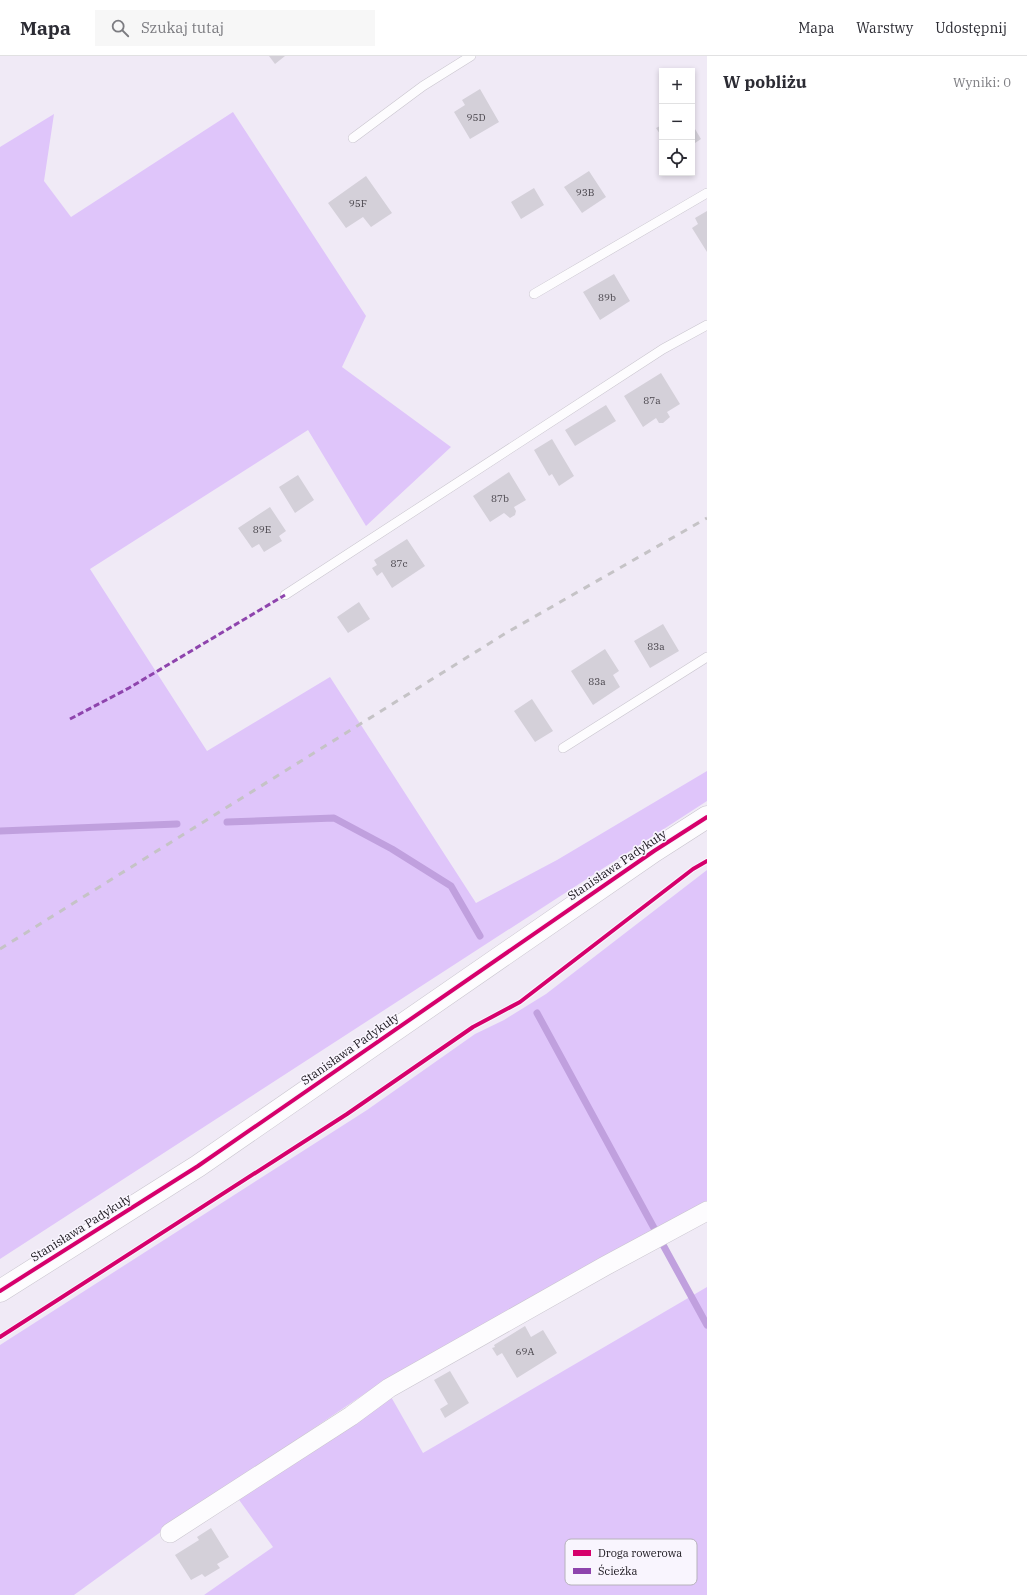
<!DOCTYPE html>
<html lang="pl">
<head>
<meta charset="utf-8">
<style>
  :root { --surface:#fff; --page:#f7f7f7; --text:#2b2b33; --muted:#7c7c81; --line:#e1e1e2 }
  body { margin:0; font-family:"IBM Plex Serif",serif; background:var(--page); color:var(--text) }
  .controls { position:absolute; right:12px; top:12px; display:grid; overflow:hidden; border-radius:0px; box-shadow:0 2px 6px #0003 }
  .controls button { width:36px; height:36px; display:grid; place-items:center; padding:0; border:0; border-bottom:1px solid var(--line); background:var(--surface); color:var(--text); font:20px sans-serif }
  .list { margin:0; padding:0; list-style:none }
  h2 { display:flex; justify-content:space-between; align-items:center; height:52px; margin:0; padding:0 16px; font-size:17px }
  h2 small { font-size:13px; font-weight:400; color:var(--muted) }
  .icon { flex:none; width:22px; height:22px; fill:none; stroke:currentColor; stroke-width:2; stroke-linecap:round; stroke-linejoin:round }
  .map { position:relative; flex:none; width:707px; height:1539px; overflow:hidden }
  header { display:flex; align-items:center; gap:24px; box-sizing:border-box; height:56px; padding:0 20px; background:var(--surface); border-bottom:1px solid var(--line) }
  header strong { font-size:19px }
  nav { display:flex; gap:22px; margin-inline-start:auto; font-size:14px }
  .search { width:280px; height:36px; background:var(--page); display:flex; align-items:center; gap:10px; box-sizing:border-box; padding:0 14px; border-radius:0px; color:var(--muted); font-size:15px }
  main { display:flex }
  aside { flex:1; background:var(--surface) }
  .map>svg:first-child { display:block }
  .green { fill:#dfc5fa }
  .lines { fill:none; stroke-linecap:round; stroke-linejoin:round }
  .stream { stroke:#c0a0de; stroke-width:7 }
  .building { fill:#d4d0d9 }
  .service-casing { stroke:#c9c5ce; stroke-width:10 }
  .minor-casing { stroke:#c9c5ce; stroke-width:20 }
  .tertiary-casing { stroke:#c9c5ce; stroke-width:23 }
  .service { stroke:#fdfcfe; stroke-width:9 }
  .minor { stroke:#fdfcfe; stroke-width:19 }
  .tertiary { stroke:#fdfcfe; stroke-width:22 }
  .rail { stroke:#c5c3c6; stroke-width:3; stroke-dasharray:7 7; stroke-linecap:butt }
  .quiet { stroke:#8e44ad; stroke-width:3; stroke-dasharray:6 3; stroke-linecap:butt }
  .cycleway-casing { stroke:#f9f5fe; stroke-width:6 }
  .cycleway { stroke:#d6006c; stroke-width:4 }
  .labels { text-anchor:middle; stroke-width:3; stroke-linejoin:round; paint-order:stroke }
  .number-label { font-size:10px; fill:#48444b }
  .street-label { font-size:12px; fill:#19151c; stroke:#f9f5fe }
  .key { fill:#f9f5fe; stroke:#b6b2ba; stroke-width:1 }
  .key-label { font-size:11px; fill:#19151c }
</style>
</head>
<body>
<header>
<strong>Mapa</strong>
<div class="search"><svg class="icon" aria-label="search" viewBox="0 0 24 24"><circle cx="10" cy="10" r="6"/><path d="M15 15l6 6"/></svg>Szukaj tutaj</div>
<nav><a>Mapa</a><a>Warstwy</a><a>Udostępnij</a></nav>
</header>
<main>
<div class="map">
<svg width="707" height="1539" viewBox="0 0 707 1539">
  <rect width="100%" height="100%" fill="#f0eaf6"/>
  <path class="green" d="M233,56l133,204 -24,51 109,80 -85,79 -58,-96 -218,139 117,182 123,-74 146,226 81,-43 150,-89v30l-707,458v-1112l54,-33 -10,67 27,36z
    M707,814v334l-325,178 -220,149 -88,64h-74v-250l367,-235 108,-76 29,-14 42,-26z
    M707,1231v308h-503l69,-48 -36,-50 153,-102 33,58z"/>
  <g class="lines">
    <path class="stream" d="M227,766l107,-4 58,31 59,37 29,50
      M0,775l177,-7
      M537,957l117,215
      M662,1187l45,82"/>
  </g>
  <path class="building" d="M269,0h16l-10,8z
    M480,33l19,33 -29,17 -16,-27 11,-7 -3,-5z
    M692,68l9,15 -9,6z
    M662,69v12l-6,-9z
    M589,115l17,26 -24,16 -18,-26z
    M366,120l26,37 -21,14 -8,-10 -17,11 -18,-25z
    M534,132l10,17 -23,14 -10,-17z
    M707,155v41l-15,-24 6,-4 -3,-6z
    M614,218l16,27 -30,19 -17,-28z
    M661,317l19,31 -13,8 3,5 -7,6h-4l-3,-5 -13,9 -19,-31z
    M606,349l10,16 -41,25 -10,-16z
    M552,383l22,37 -15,10 -7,-12 -3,2 -15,-26z
    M509,416l17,28 -12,7 2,4 -1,4 -5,3 -6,-5 -14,9 -17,-26z
    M298,419l16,25 -19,13 -16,-26z
    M270,451l16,24 -7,5 3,5 -18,11 -5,-8 -7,4 -14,-20z
    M407,483l18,27 -33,22 -10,-16 -5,4 -5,-8 5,-3 -3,-5z
    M359,546l11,17 -22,14 -11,-16z
    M663,568l16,27 -29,17 -16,-27z
    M605,593l14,22 -6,4 7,12 -27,18 -22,-34z
    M532,643l21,32 -18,11 -21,-31z
    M525,1270l6,11 12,-7 14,23 -40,25 -15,-25 -5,3 -5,-8 3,-1 -1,-2z
    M450,1315l19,32 -24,15 -5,-9 8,-5 -14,-24z
    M211,1472l18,29 -12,7 3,4 -15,9 -3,-3 -11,6 -16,-25 24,-15 -2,-3z"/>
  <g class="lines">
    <defs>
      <path id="service" d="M353,82l70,-52 48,-30
        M534,238l173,-101
        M285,539l378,-246 44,-24
        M563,692l144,-91"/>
      <path id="minor" d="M170,1477l181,-117 38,-28 216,-122 102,-55"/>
      <path id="tertiary" d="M0,1235l198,-125 456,-315 53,-34"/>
    </defs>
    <use href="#service" class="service-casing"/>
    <use href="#minor" class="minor-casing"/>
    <use href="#tertiary" class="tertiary-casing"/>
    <use href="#service" class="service"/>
    <use href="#minor" class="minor"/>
    <use href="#tertiary" class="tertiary"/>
    <path class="rail" d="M0,893l506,-316 201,-115"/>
    <path class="quiet" d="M70,663l59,-31 156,-93"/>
    <defs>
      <path id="cycleway" d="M0,1235l198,-125 456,-315 53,-34
        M0,1281l347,-223 126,-87 47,-25 173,-133 14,-8"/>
    </defs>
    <use href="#cycleway" class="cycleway-casing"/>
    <use href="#cycleway" class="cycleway"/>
  </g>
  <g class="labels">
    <g class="number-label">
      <text x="476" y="65">95D</text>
      <text x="585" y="140">93B</text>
      <text x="358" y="151">95F</text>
      <text x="607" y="245">89b</text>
      <text x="652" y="348">87a</text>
      <text x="500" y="446">87b</text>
      <text x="262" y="477">89E</text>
      <text x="399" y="511">87c</text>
      <text x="656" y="594">83a</text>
      <text x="597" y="629">83a</text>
      <text x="525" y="1299">69A</text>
    </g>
    <g class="street-label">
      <text transform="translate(617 809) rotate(-34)" y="4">Stanisława Padykuły</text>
      <text transform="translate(350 993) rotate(-35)" y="4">Stanisława Padykuły</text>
      <text transform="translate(81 1172) rotate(-32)" y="4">Stanisława Padykuły</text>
    </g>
  </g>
  <rect x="565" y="1483" width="132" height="46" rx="6" class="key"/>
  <rect x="573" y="1494" width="18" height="6" fill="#d6006c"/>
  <rect x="573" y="1512" width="18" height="6" fill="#8e44ad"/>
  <g class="key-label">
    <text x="598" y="1501">Droga rowerowa</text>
    <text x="598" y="1519">Ścieżka</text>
  </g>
</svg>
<div class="controls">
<button>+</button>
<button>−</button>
<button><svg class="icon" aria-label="locate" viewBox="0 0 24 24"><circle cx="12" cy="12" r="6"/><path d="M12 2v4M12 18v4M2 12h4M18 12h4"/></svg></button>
</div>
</div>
<aside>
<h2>W pobliżu<small>Wyniki: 0</small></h2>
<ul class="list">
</ul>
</aside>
</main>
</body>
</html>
